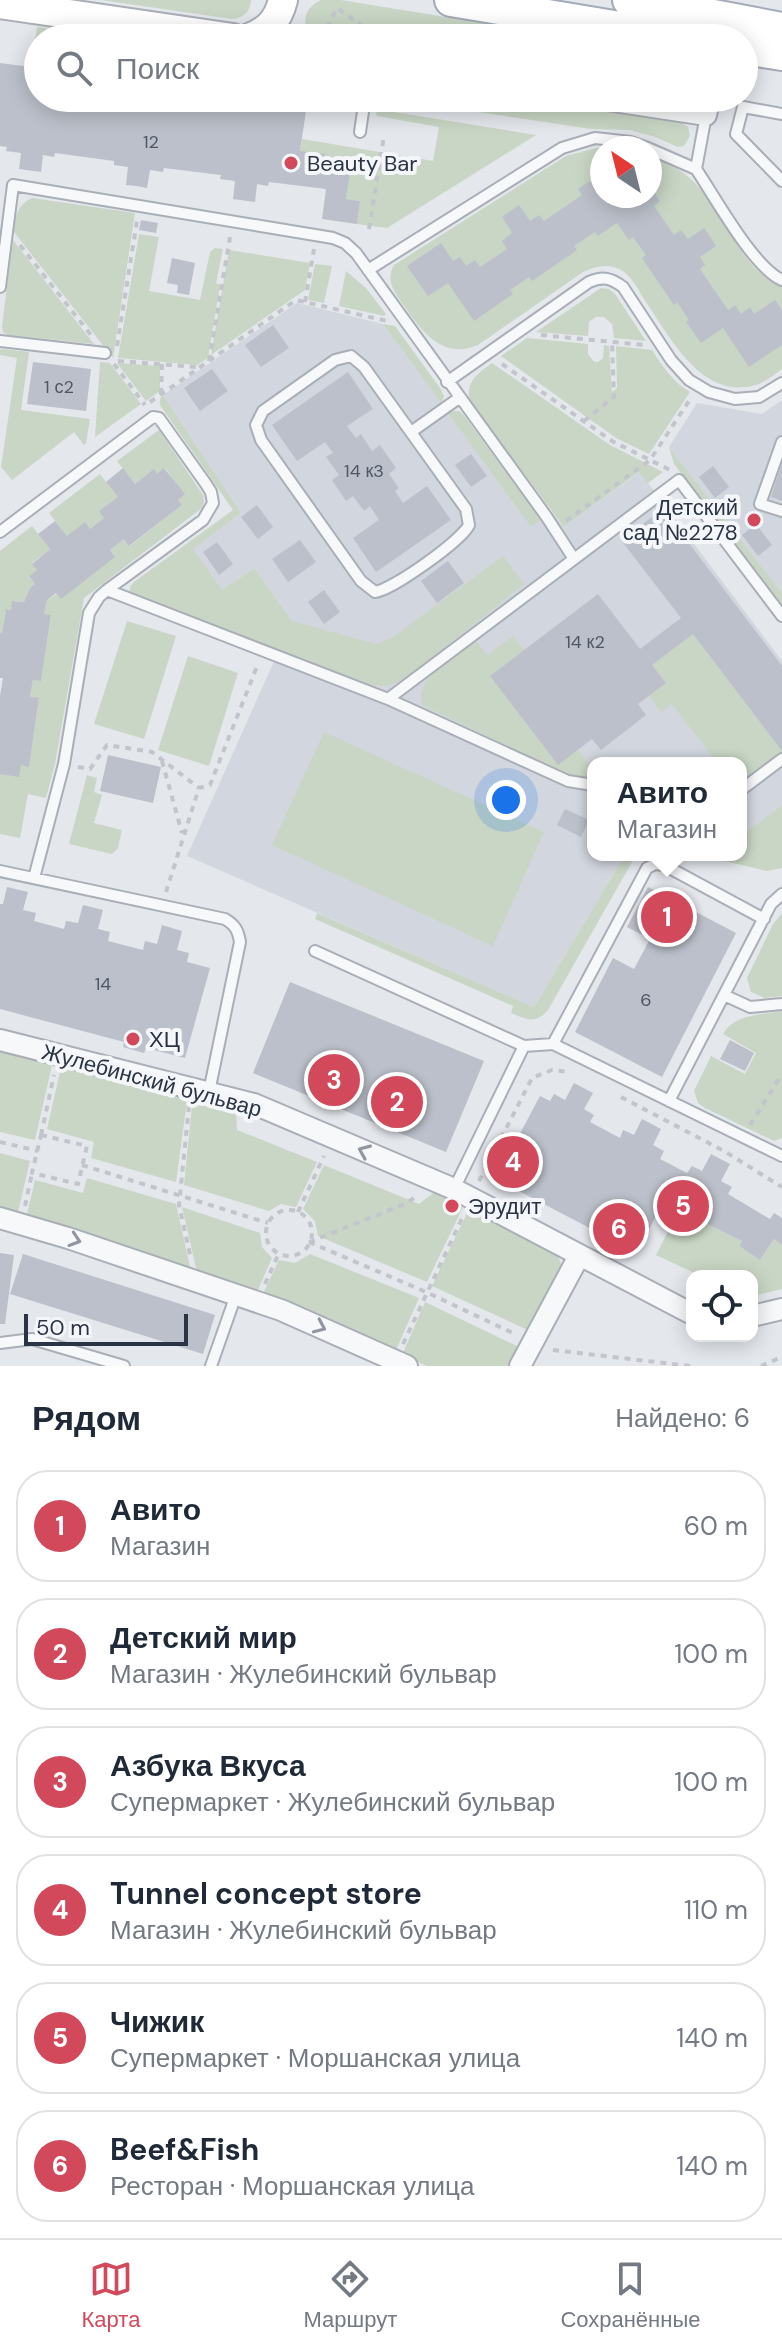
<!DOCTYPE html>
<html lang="ru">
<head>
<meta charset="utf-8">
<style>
  :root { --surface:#fff; --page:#f2f2f3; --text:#1f2937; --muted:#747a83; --line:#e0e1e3; --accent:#d1495b }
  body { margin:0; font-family:"DM Sans",sans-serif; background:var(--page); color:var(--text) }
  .controls { position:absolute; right:24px; bottom:24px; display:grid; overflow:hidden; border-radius:16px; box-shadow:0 4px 20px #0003 }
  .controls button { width:72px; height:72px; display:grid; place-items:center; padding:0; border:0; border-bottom:2px solid var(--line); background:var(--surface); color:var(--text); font:40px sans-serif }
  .compass { position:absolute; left:590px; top:136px; width:72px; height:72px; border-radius:50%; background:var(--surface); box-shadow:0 4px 20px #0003; rotate:325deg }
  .scale { position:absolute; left:24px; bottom:20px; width:164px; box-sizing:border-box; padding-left:8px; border:4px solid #2b3445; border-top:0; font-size:22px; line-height:28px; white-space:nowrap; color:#2b3445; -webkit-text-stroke:6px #f4f6f9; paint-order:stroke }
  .you { position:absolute; left:506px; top:800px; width:28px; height:28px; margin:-20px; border:6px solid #fff; border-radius:50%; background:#1a73e8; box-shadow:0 0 0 12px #1a73e833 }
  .badge { display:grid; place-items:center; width:52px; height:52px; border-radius:50%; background:var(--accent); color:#fff; font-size:26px; font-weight:700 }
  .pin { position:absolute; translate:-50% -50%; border:4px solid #fff; box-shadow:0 2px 8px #0006 }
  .popup { position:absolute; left:587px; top:757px; width:160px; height:104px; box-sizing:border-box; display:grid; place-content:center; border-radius:16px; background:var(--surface); filter:drop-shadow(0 2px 6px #0005); font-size:26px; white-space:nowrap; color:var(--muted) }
  .popup b { font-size:30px; color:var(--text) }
  .popup::after { content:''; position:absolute; left:50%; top:100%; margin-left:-16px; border:16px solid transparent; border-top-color:var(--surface) }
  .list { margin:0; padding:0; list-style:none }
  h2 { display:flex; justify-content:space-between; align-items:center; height:104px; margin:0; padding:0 32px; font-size:34px }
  h2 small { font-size:26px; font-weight:400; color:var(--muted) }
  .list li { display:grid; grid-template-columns:52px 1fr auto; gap:24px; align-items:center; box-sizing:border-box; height:112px; margin:0 16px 16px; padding:0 16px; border:2px solid var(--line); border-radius:32px }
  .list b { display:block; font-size:30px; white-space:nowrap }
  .list p { margin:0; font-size:26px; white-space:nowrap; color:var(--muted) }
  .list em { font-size:26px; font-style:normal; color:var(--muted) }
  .icon { flex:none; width:44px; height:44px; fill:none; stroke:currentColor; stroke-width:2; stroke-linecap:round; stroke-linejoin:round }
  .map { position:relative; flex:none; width:782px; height:1366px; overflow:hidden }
  .search { position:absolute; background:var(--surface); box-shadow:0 4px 20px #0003; left:24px; right:24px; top:24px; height:88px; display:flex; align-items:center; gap:20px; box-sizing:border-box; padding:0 28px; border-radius:44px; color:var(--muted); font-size:30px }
  .sheet { height:872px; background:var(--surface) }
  nav { display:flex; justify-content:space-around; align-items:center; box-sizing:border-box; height:112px; border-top:2px solid var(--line); background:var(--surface); font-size:22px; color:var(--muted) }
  nav a { display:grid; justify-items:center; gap:4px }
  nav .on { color:var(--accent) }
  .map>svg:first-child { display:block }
  .built { fill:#d2d6de }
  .green { fill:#c9d6c5 }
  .building { fill:#bbc0ca }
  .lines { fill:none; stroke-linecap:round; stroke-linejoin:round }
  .lane-casing { stroke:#a9aeb7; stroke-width:14 }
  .street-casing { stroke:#a9aeb7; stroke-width:24 }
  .secondary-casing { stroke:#a9aeb7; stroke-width:32 }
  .primary-casing { stroke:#a3abb8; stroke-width:36 }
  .path { stroke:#c2c5cb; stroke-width:4; stroke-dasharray:6 6; stroke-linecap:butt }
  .lane { stroke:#f7f8fa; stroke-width:10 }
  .street { stroke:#f7f8fa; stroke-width:20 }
  .secondary { stroke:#fff; stroke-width:28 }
  .primary { stroke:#fff; stroke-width:32 }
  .oneway { stroke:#9196a0 }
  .poi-dot { fill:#d1495b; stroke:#f4f6f9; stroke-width:3 }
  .labels { text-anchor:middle; stroke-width:8; stroke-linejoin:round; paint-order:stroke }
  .number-label { font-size:18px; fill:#4f5766 }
  .poi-label { font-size:22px; fill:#2b3445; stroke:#f4f6f9; text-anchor:start }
  .street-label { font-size:22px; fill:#2b3445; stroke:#f4f6f9 }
</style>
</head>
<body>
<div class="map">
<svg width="782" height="1366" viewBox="0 0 782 1366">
  <rect width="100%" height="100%" fill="#e4e7ec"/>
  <path class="built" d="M297,303l86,21 148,202 21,-14 12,15 76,-55 142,189v144l-41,31v-73h-148v92h32l-91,152 -347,-151 105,-235 -38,-53 -32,22 -30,-41 49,-36 -78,-118z
    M782,400v193l-113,-146 28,-44 65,11z"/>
  <path class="green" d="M101,0h150c0,12 -8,18 -19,19z
    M321,0h20l234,38h-262c-13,-14 -9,-30 8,-38z
    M37,27h1l73,11h-73v10h-4z
    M386,98h129l165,24 8,5 2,9 -6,10 -6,1 -23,-10 -25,-7 -39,-1z
    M375,109l161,26 -149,93 -30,-4 3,-23 -14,-2 3,-26 -26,-4 -23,-18 2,-12 131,22 6,-34 -62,-11z
    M596,148h6v48h48v-40c15,5 32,14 44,26 32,31 44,86 88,105v82c-8,6 -17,13 -26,16 -54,16 -86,-48 -110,-83 -7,-11 -15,-28 -27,-33 -12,-6 -25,-2 -36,3l-105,73c-33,14 -54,-10 -71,-35 -10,-15 -23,-27 -13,-45l172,-109z
    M32,198l103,15 -22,145 -99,-126c2,-16 2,-26 18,-34z
    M139,234l20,3 -10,54 51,9 10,-48 5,-4 8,1 -7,34 4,2 -12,73 -11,7 -79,-7z
    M13,240l81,104 -86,-9 -5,-3 -1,-6z
    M229,250l81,13 -5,27 -94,65z
    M315,264l17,2 -8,37 -16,-3z
    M346,271l20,17 20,26 -2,2 -45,-10z
    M601,288l8,1 6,5 31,47 -32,-3 -2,-14 -8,-7h-8l-7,5 -1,14 -52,-4z
    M383,324l12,2 45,62 4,8 -3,7z
    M527,338l61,6v10l6,8h4l5,-4 1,-13 5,1 3,46 5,-4 -1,-42 36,4c10,16 22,33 38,42l-41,62 -33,-16 -115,-82z
    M2,349l27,3 -8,58 69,9 -4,24 -2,2 -10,-13 -62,48 -11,-13 16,-109 -17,-3v-5z
    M100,362l10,1 31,41 -46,33z
    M117,363l43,3v25l-14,10z
    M492,363l118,82 53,27 -15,11 -9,-11 -75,55 -94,-125c-5,-20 7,-28 22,-39z
    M163,395l78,118 -48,36 29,41 32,-22 38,53 84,23 17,-7 110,-81 21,28 -109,87c-20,13 -29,20 -54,11l-228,-86 -3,-4v-5l4,-5 99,-72 -73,-105v-6z
    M453,411h6l4,3 78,106 -10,7 -83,-114z
    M159,430l44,65 1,7 -2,6 -118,90 -29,166 -9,34 -18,-4 -8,44 -20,-4v-60l21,-9 8,1 10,-67 -9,-2 3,-17h8l10,-64 -7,-2 3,-14 68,-43 -5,-7 14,-11 6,7 52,-41 -4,-5 6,-6 -19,-26 -8,6 -4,-4 -18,14 -18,-23z
    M669,447l113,146v13l-108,-142z
    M100,474l18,23 -18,14 4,7 -14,11 -23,7 -18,-23z
    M32,526l18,23 -18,14 5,7 -8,7 6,7 -5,4 -6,14 -11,-1 -2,9 -5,-1 -4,24h-2v-82z
    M127,621l49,15 -32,103 -50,-15z
    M693,634l89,117 -41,33v-21h-24l-45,-59 -11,8 -12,-16 17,-13 -14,-18z
    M513,636l11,14 -34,26 67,88 21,-14 15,20v8l-9,1 -14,-3 -148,-71c-8,-28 35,-49 54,-64l11,14z
    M188,656l50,17 -29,93 -51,-16z
    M324,732l220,100 -51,114 -221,-101z
    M87,775l10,3 -3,14 8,3 -8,28 28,7 -4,18 -6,6 -43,-10z
    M782,805v63l-15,3 -68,-16h42v-19z
    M625,855h11l-88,155c-13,15 -22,9 -37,3l2,-7 -198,-87 2,-6 217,94z
    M782,913v83l-17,2 -14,-6 -4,-14 26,-54z
    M782,1011v127l-8,3 -69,-33 -7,-5 -4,-12 17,-35 34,18 11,-21 -33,-19c12,-20 37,-19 59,-23z
    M0,1047l53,14 -18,79 -35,-8z
    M62,1063l126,31 -12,88 -85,-24 3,-16 -47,-13z
    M193,1096l43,11 1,23 80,32 -21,45 -15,-3 -12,7 -85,-26z
    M0,1153l30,8 -13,55 -17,-4z
    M324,1165l95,39 17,-13 28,14 -37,77 -109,-46 -3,-15 -12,-12z
    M87,1178l89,26 15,67 -165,-53 9,-38 48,13z
    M182,1207l78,26 2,14 10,11 -15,34 -60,-20z
    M470,1207l88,48 4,12 -32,64 -98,-45z
    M679,1210l63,31 -3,5 21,14 14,-21 8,6v44l-30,7v-20h-51l-45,-21z
    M310,1254l109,44 -24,54 -132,-58 16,-34 16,3z
    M425,1302l96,46 -9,18h-85l-25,-11z"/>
  <path class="building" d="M0,63l38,5v30h225l44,6 -7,47 25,3 -2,15 27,3 -4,27 14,2 -3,23 -35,-5 4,-30 -57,-7 -1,4 -11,-2 -2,18 -22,-3 2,-18 -15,-2 1,-4 -57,-7 -1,4 -13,-2 -3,18 -10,-2 -11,-1 2,-18 -14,-2v-4l-59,-8 -1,4 -11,-2 -2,17 -22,-3 2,-16 -15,-2 1,-4 -7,-1z
    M590,181l10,16 34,-1 4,6 12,-6 3,-5 7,10 -6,5 20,29 7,-5 7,9 16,-11 12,18 -16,11 5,8 -5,4 28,41 7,-5 6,9 9,-7 4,7 21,-14 7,10v35l-33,22 -26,-39 -22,15 -15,-21 3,-2 -12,-18 -3,3 -32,-47 4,-3 -13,-18 -4,3 -12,-17 -19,13 -3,-4 -21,14 3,4 -45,31 -3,-4 -19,13 3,4 -39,27 -26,-38 -20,13 -21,-30 34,-23 12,18 7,-4 6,9 9,-6 5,7 27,-18 -5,-8 10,-8 -10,-16 17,-12 11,16 9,-6 5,6 38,-26 -4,-6z
    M141,220l17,3 -2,10 -17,-3z
    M172,258l23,5 -6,32 -12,-2 1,-8 -11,-2z
    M273,325l16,23 -28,19 -16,-22z
    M33,362l58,7 -5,42 -59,-7z
    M212,369l16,22 -28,20 -16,-23z
    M348,372l25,37 -26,17 9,12 5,-4 11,17 8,-6 16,23 -7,6 10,14 -4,3 8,12 24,-17 24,34 -75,52 -23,-34 26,-18 -9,-14 -6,5 -11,-15 -7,5 -14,-21 7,-5 -13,-18 7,-4 -8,-11 -28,19 -25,-36z
    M471,454l16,22 -16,11 -16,-22z
    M713,466l16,21 -14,11 -16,-21z
    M781,466h1v35l-11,-4z
    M123,468l12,16 19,-15 3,5 7,-6 21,26 -7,6 4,5 -53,41 -5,-7 -14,11 5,7 -54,42 -5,-6 -9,7 -3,14 7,1 -10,66 -8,-1 -3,17 9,1 -10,69 -8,-2 -2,12 -19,-3v-78l3,-18h-3v-45h2l4,-24 5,1 1,-9 12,1 6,-14 5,-4 -6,-8 8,-6 -5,-6 18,-15 -12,-15 17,-13 12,15 18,-14 5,7 14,-11 -5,-7 19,-14 -12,-15z
    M257,505l16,22 -15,12 -17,-22z
    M663,509l119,157v85l-89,-117 -41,31 14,18 -28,21 8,11 -45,35 -9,-11 -34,26 -68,-89 108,-82 42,55 41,-31 -60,-78z
    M756,524l16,21 -14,11 -16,-21z
    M300,540l16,22 -28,20 -16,-23z
    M217,542l16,22 -14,11 -16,-23z
    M448,561l16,22 -27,20 -16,-22z
    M324,590l16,22 -16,12 -16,-22z
    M108,755l53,12 -8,36 -53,-12z
    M565,809l24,11 -8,17 -24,-12z
    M7,887l21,5 -5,18 13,3 -2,8 30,8 2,-8 12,2 5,-18 20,5 -5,19 12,3 -2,9 35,9 2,-9 12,3 5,-19 20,6 -5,19 12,3 -2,9 23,6 -25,90 -39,-10 -2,5 -21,-6 1,-5 -124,-33v-105h3z
    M648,887l88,46 -74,144 -87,-45 38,-74 21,11 16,-30 -23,-12z
    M290,982l194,79 -38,91 -193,-79z
    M730,1040l24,13 -9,18 -25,-12z
    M574,1083l19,10 -9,16 10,6 -4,7 30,16 3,-8 11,5 8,-16 19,10 -8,16 11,6 -4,8 27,14 5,-7 10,5 9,-17 19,10 -9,17 11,6 -4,7 42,25 4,-6 8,5v27l-8,-6 -14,21 -21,-14 3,-5 -71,-35 2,-2 -8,-5 -28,53 -6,-2 -3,7 -30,-16 3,-7 -105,-55 44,-83 10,5 4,-7 11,6z
    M0,1253l14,2 -9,69h-5z
    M23,1254l192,61 -12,39 -193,-60z"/>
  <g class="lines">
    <defs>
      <path id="lane" d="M782,114l-39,-7 -7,27 46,47
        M706,115l-10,54c19,28 57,98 86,111
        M360,132l5,-34
        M650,149l46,20
        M368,270l194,-122 33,-10 36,4 17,6
        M0,287l13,-102 320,53 12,5 11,10 190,263 28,43
        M0,341l105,12
        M351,356l13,11 102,142 3,16c-8,16 -77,65 -94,67l-14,-11 -100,-141 -5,-15 7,-14 72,-51z
        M447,382l142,-100c14,-6 22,-4 34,5l48,73 18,20 20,12 26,7 24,-2 23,-14
        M411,432l48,-34
        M782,442l-22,62 22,7
        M0,532l153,-115 6,1 47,66 5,8 2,11 -10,17 -96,70 -8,7 -10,16 -25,151 -30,114
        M107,590l281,109
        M593,785l-25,-4 -180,-82 291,-219 103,136
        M741,790l41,-31
        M0,871l225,48c10,6 13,11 15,23l-31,150
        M315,951l209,95
        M724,995l26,12 32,-3
        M553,1044l94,-176 8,-4 9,1 100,54
        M669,1101l102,-197 11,-10
        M454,1189l70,-143 29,-2 229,112
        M0,1343l32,-4 92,27
        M211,1366l25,-71"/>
      <path id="street" d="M594,98l112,17 4,-17
        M0,1040l254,64 200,85 238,125
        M0,1218l68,20 213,72 126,56
        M752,1316l30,-7
        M520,1366l59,-110"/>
      <path id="secondary" d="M0,4l233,34
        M249,38c19,-7 29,-18 34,-38"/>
      <path id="primary" d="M451,0l229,38
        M629,0l153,29
        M744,48l38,6"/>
    </defs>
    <use href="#lane" class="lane-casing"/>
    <use href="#street" class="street-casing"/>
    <use href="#secondary" class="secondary-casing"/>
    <use href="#primary" class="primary-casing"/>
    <path class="path" d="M321,38l16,-30 42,30
      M369,229l15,-93
      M20,245l71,90
      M305,302l9,-53
      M541,335l103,10
      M117,346l20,-125
      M118,361l79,6
      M209,361l21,-124
      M114,364l31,41
      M502,364l110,77 58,29
      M161,394l1,-30
      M150,402l146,-102 91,21
      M584,421l30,-24 -2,-55
      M566,521l84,-61 41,-62
      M162,761l20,72
      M78,767l12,2 17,-24 45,7 47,36
      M166,892l33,-104 11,-3 48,-121
      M621,1097l103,54 58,36
      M189,1106l-10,99 12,54
      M750,1125l32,-51
      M41,1135l46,11 -9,38 -46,-11z
      M41,1135l13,-60
      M0,1142l38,9
      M82,1165l186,58
      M479,1181l53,-103 20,-8 18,2
      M25,1206l7,-33
      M266 1233a23 23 0 1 1 46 0a23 23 0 1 1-46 0Z
      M298,1212l26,-56
      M309,1242l117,50 89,42
      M309,1242l96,-38 12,-8
      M265,1284l14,-31
      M403,1344l61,-130
      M553,1350l137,16
      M761,1366l21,-9"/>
    <use href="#lane" class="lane"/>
    <use href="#street" class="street"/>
    <use href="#secondary" class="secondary"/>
    <use href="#primary" class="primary"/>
  </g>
  <defs><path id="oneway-chevron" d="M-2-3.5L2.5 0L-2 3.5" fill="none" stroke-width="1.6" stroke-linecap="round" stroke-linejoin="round" transform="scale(2)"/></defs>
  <g class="oneway">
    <use href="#oneway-chevron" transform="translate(364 1151) rotate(-157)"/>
    <use href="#oneway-chevron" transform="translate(75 1240) rotate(18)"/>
    <use href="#oneway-chevron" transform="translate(320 1327) rotate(24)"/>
  </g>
  <g class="poi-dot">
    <circle cx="291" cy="163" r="8"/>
    <circle cx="754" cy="520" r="8"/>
    <circle cx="133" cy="1039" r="8"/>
    <circle cx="452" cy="1206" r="8"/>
  </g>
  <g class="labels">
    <g class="number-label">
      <text x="151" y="148">12</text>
      <text x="59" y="393">1 с2</text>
      <text x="364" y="477">14 к3</text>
      <text x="585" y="648">14 к2</text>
      <text x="103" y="990">14</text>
      <text x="646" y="1006">6</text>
    </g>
    <g class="poi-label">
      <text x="307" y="171">Beauty Bar</text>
      <text x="738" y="515" text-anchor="end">Детский<tspan x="738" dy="25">сад №2278</tspan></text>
      <text x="149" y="1047">ХЦ</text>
      <text x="468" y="1214">Эрудит</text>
    </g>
    <g class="street-label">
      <text transform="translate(152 1080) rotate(15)" y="8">Жулебинский бульвар</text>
    </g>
  </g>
</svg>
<div class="controls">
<button><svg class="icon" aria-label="locate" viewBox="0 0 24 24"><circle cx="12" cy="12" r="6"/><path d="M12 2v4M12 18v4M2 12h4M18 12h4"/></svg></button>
</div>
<svg class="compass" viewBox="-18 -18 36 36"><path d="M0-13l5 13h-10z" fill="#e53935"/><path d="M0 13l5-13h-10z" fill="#747a83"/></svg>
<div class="scale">50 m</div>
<div class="you"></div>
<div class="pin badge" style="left:667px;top:917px">1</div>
<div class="popup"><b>Авито</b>Магазин</div>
<div class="pin badge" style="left:397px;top:1102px">2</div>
<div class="pin badge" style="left:334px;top:1080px">3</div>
<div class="pin badge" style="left:513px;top:1162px">4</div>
<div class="pin badge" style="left:683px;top:1206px">5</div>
<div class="pin badge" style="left:619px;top:1229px">6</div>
<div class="search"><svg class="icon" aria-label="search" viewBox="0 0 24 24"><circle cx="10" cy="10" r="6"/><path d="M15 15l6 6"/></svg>Поиск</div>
</div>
<section class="sheet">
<h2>Рядом<small>Найдено: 6</small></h2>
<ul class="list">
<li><span class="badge">1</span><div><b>Авито</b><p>Магазин</p></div><em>60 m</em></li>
<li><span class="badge">2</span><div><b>Детский мир</b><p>Магазин · Жулебинский бульвар</p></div><em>100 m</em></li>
<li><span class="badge">3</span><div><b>Азбука Вкуса</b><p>Супермаркет · Жулебинский бульвар</p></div><em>100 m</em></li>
<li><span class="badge">4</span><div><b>Tunnel concept store</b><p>Магазин · Жулебинский бульвар</p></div><em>110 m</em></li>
<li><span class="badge">5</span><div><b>Чижик</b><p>Супермаркет · Моршанская улица</p></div><em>140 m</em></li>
<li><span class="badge">6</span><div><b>Beef&amp;Fish</b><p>Ресторан · Моршанская улица</p></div><em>140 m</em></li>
</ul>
</section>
<nav>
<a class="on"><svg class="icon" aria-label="map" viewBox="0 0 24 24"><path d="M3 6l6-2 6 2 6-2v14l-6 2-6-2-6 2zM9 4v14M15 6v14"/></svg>Карта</a>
<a><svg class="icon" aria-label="directions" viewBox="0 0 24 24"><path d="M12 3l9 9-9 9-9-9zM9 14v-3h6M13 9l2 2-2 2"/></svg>Маршрут</a>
<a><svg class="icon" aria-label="saved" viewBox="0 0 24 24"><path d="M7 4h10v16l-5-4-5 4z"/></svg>Сохранённые</a>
</nav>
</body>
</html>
